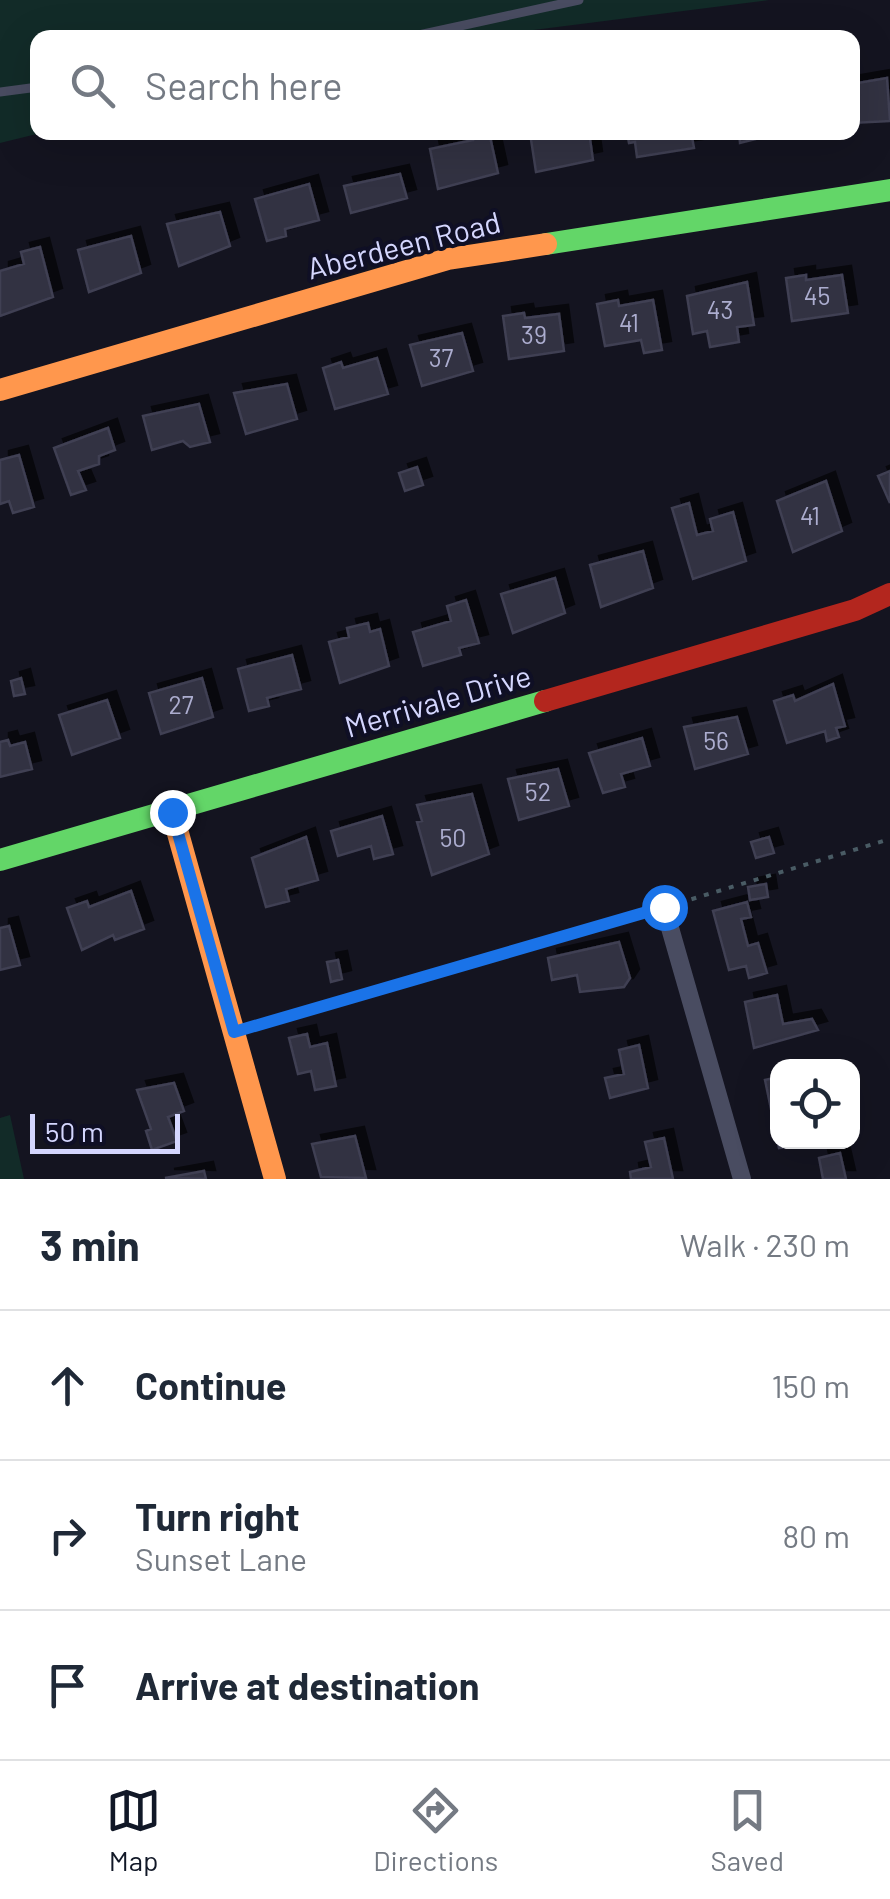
<!DOCTYPE html>
<html lang="en">
<head>
<meta charset="utf-8">
<style>
  :root { --surface:#fff; --page:#f6f6f7; --text:#1f2937; --muted:#747a83; --line:#e0e1e3; --accent:#111827 }
  body { margin:0; font-family:Barlow,sans-serif; background:var(--page); color:var(--text) }
  .controls { position:absolute; right:30px; bottom:30px; display:grid; overflow:hidden; border-radius:20px; box-shadow:0 10px 40px #0002 }
  .controls button { width:90px; height:90px; display:grid; place-items:center; padding:0; border:0; border-bottom:2px solid var(--line); background:var(--surface); color:var(--text); font:50px sans-serif }
  .scale { position:absolute; left:30px; bottom:25px; width:150px; box-sizing:border-box; padding-left:10px; border:5px solid #d4d6fe; border-top:0; font-size:28px; line-height:35px; white-space:nowrap; color:#d4d6fe; -webkit-text-stroke:8px #0f0f25; paint-order:stroke }
  .stop { position:absolute; width:30px; height:30px; margin:-22px; border:8px solid #1a73e8; border-radius:50%; background:#fff }
  .stop.end { background:#1a73e8; border-color:#fff; box-shadow:0 2px 10px #0008 }
  .list { margin:0; padding:0; list-style:none }
  h2 { display:flex; justify-content:space-between; align-items:center; height:130px; margin:0; padding:0 40px; font-size:42px }
  h2 small { font-size:32px; font-weight:400; color:var(--muted) }
  .list li { display:grid; grid-template-columns:65px 1fr auto; gap:30px; align-items:center; box-sizing:border-box; height:150px; padding:0 40px; border-top:2px solid var(--line) }
  .list b { display:block; font-size:38px; white-space:nowrap }
  .list p { margin:0; font-size:32px; white-space:nowrap; color:var(--muted) }
  .list em { font-size:32px; font-style:normal; color:var(--muted) }
  .icon { flex:none; width:55px; height:55px; fill:none; stroke:currentColor; stroke-width:2; stroke-linecap:round; stroke-linejoin:round }
  .map { position:relative; flex:none; width:890px; height:1179px; overflow:hidden }
  .search { position:absolute; background:var(--surface); box-shadow:0 10px 40px #0002; left:30px; right:30px; top:30px; height:110px; display:flex; align-items:center; gap:25px; box-sizing:border-box; padding:0 35px; border-radius:20px; color:var(--muted); font-size:38px }
  .sheet { height:580px; background:var(--surface) }
  nav { display:flex; justify-content:space-around; align-items:center; box-sizing:border-box; height:140px; border-top:2px solid var(--line); background:var(--surface); font-size:28px; color:var(--muted) }
  nav a { display:grid; justify-items:center; gap:5px }
  nav .on { color:var(--accent) }
  .map>svg:first-child { display:block }
  .green { fill:#122b28 }
  .building { fill:#323242; stroke:#3f3f53; stroke-width:2.5; filter:url(#shadow) }
  .lines { fill:none; stroke-linecap:round; stroke-linejoin:round }
  .path { stroke:#495b64; stroke-width:4; stroke-dasharray:5 8; stroke-linecap:butt }
  .lane { stroke:#494c61; stroke-width:9 }
  .street { stroke:#494c61; stroke-width:18 }
  .fast { stroke:#63d668; stroke-width:22 }
  .slow { stroke:#ff974d; stroke-width:22 }
  .jam { stroke:#b3261e; stroke-width:22 }
  .route { stroke:#1a73e8; stroke-width:12 }
  .labels { text-anchor:middle; stroke-width:8; stroke-linejoin:round; paint-order:stroke }
  .number-label { font-size:25px; fill:#acadcf }
  .street-label { font-size:30px; fill:#d4d6fe; stroke:#0f0f25 }
</style>
</head>
<body>
<div class="map">
<svg width="890" height="1179" viewBox="0 0 890 1179">
  <defs>
    <filter id="shadow"><feDropShadow dx="9" dy="-9" stdDeviation="0" flood-color="#0009"/></filter>
  </defs>
  <rect width="100%" height="100%" fill="#141420"/>
  <path class="green" d="M0,0h769l-299,38h-432v94l3,1 -41,10z
    M10,1115l14,64h-24v-61z"/>
  <path class="building" d="M887,78l3,43 -38,2v-39z
    M471,132h18l9,41 -60,16 -8,-40 43,-9z
    M589,132l4,28 -57,12 -6,-39z
    M627,132h64l3,16 -57,9 -2,-15 -6,1z
    M739,132h44l-43,11z
    M400,174l7,24 -56,15 -7,-27z
    M309,184l10,36 -34,9 1,7 -19,5 -12,-42z
    M220,212l10,34 -51,20 -12,-42z
    M131,236l10,37 -52,19 -11,-42z
    M40,247l13,50 -53,19v-45l24,-7 -3,-12z
    M806,275v5l36,-5 6,38 -56,8 -6,-43z
    M747,282l7,43 -17,2 2,15 -29,5 -3,-16 -14,3 -6,-38z
    M618,300l1,6 34,-6 9,50 -18,3 -3,-13 -36,6 -8,-42z
    M524,313l1,5 34,-4 5,37 -55,8 -6,-43z
    M462,333l11,38 -51,15 -12,-41z
    M377,358l11,36 -53,15 -12,-41 18,-6 2,6z
    M287,384l10,35 -51,15 -12,-41z
    M199,404l11,38 -20,5 -7,-6 -31,9 -9,-34z
    M108,428l7,22 -16,6v8l-21,7 8,19 -15,5 -17,-47z
    M19,455l15,52 -21,6 -4,-12 -9,3v-44z
    M417,467l6,18 -18,6 -6,-18z
    M890,471v32l-12,-27z
    M826,481l16,50 -49,21 -16,-51z
    M689,503l8,32 16,-4 -3,-12 23,-7 13,49 -53,18 -21,-71z
    M643,551l10,37 -52,19 -11,-42z
    M555,578l10,35 -52,20 -12,-39z
    M466,600l13,43 -20,5 2,7 -38,11 -10,-34 38,-11 -4,-15z
    M368,623l2,9 10,-3 9,37 -49,17 -11,-41 20,-5 -2,-9z
    M292,655l9,34 -34,9 2,8 -20,5 -11,-42z
    M21,678l4,16 -11,2 -3,-15z
    M202,678l11,39 -52,17 -12,-41z
    M833,684l12,42 -9,2 3,9 -12,4 -2,-10 -38,12 -13,-42 19,-6 2,6z
    M107,700l13,38 -48,17 -13,-40z
    M737,717l11,37 -53,15 -11,-42z
    M642,738l8,28 -29,8 4,13 -22,6 -14,-40z
    M8,740l2,6 15,-4 7,27 -32,8v-35z
    M558,769l11,37 -50,14 -11,-41z
    M472,794l17,60 -57,21 -15,-53 5,-1 -5,-16z
    M382,816l11,38 -19,5 -3,-13 -33,10 -7,-25z
    M306,837l12,43 -32,9 3,12 -23,6 -14,-49z
    M769,837l5,16 -18,5 -5,-16z
    M766,884l2,13 -18,3 -2,-13z
    M131,891l13,38 -29,11 -2,-5 -31,15 -15,-42 20,-7 2,6z
    M747,902l4,15 -10,2 7,27 10,-3 9,30 -18,5 -3,-12 -17,4 -16,-59z
    M9,926l11,39 -20,5v-42z
    M619,942l11,36 -6,9 -44,5 -3,-17 -25,5 -4,-22z
    M338,960l4,19 -11,3 -4,-20z
    M777,995l6,29 29,-5 6,11 -64,18 -9,-46z
    M307,1034l3,13 17,-4 9,43 -21,4 -4,-19 -13,3 -9,-36z
    M639,1045l9,43 -38,10 -5,-20 19,-4 -5,-24z
    M778,1077v65h36l-35,6 -14,-68z
    M174,1083l10,28 -16,6 9,24 -25,9 -6,-19 5,-2 -14,-39z
    M355,1136l11,42 -45,-1 -9,-33z
    M664,1138l9,41h-42l-1,-7 21,-5 -6,-25z
    M840,1153l6,26h-23l-4,-21z
    M204,1171l2,8 -41,-1z"/>
  <g class="lines">
    <path class="path" d="M679,903l211,-64
      M257,1026l389,-114"/>
    <path class="lane" d="M405,38l174,-38
      M0,92l38,-5"/>
    <path class="street" d="M664,907l78,272"/>
    <path class="fast" d="M546,244l344,-54
      M0,860l545,-159"/>
    <path class="slow" d="M0,390l448,-131 98,-15
      M172,812l103,367"/>
    <path class="jam" d="M545,701l310,-91 35,-16"/>
  </g>
  <g class="lines">
    <path class="route" d="M172,812l62,220 430,-125"/>
  </g>
  <g class="labels">
    <g class="number-label">
      <text x="817" y="305">45</text>
      <text x="720" y="319">43</text>
      <text x="629" y="332">41</text>
      <text x="534" y="344">39</text>
      <text x="441" y="367">37</text>
      <text x="810" y="525">41</text>
      <text x="181" y="714">27</text>
      <text x="716" y="750">56</text>
      <text x="538" y="801">52</text>
      <text x="453" y="847">50</text>
    </g>
    <g class="street-label">
      <text transform="translate(404 246) rotate(-14)" y="10">Aberdeen Road</text>
      <text transform="translate(438 702) rotate(-16)" y="10">Merrivale Drive</text>
    </g>
  </g>
</svg>
<div class="controls">
<button><svg class="icon" aria-label="locate" viewBox="0 0 24 24"><circle cx="12" cy="12" r="6"/><path d="M12 2v4M12 18v4M2 12h4M18 12h4"/></svg></button>
</div>
<div class="scale">50 m</div>
<div class="stop" style="left:664px;top:907px"></div>
<div class="stop end" style="left:172px;top:812px"></div>
<div class="search"><svg class="icon" aria-label="search" viewBox="0 0 24 24"><circle cx="10" cy="10" r="6"/><path d="M15 15l6 6"/></svg>Search here</div>
</div>
<section class="sheet">
<h2>3 min<small>Walk · 230 m</small></h2>
<ul class="list">
<li><svg class="icon" aria-label="ahead" viewBox="0 0 24 24"><path d="M12 20V5M6 11l6-6 6 6"/></svg><div><b>Continue</b></div><em>150 m</em></li>
<li><svg class="icon" aria-label="right" viewBox="0 0 24 24"><path d="M7 20v-9h11M14 6l5 5-5 5"/></svg><div><b>Turn right</b><p>Sunset Lane</p></div><em>80 m</em></li>
<li><svg class="icon" aria-label="arrive" viewBox="0 0 24 24"><path d="M6 21V4h12l-3 4 3 4H6"/></svg><div><b>Arrive at destination</b></div></li>
</ul>
</section>
<nav>
<a class="on"><svg class="icon" aria-label="map" viewBox="0 0 24 24"><path d="M3 6l6-2 6 2 6-2v14l-6 2-6-2-6 2zM9 4v14M15 6v14"/></svg>Map</a>
<a><svg class="icon" aria-label="directions" viewBox="0 0 24 24"><path d="M12 3l9 9-9 9-9-9zM9 14v-3h6M13 9l2 2-2 2"/></svg>Directions</a>
<a><svg class="icon" aria-label="saved" viewBox="0 0 24 24"><path d="M7 4h10v16l-5-4-5 4z"/></svg>Saved</a>
</nav>
</body>
</html>
